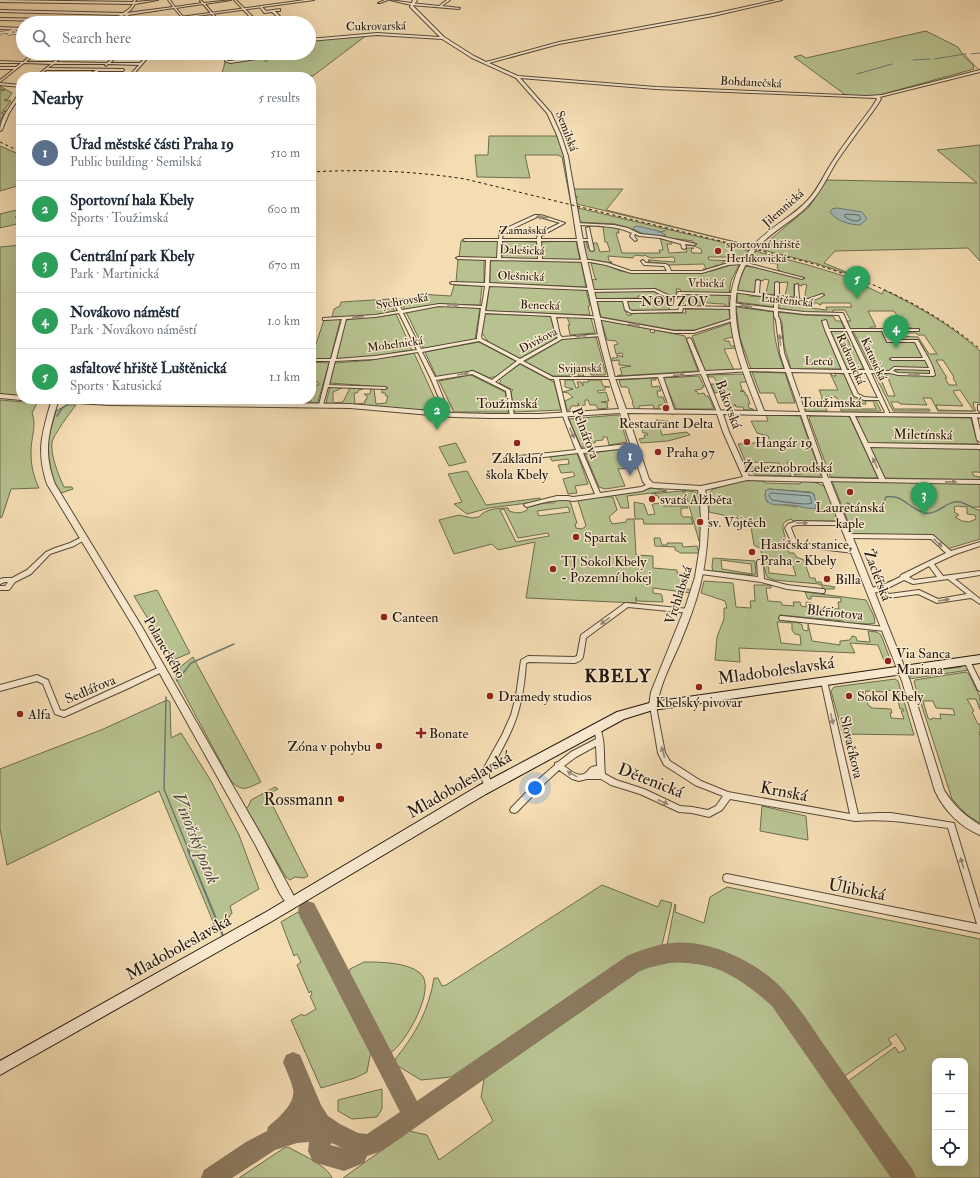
<!DOCTYPE html>
<html lang="en">
<head>
<meta charset="utf-8">
<style>
  :root { --surface:#fff; --page:#f6f6f7; --text:#1f2937; --muted:#747a83; --line:#e0e1e3; --accent:#0b8043 }
  body { margin:0; font-family:"IM FELL Double Pica",serif; background:var(--page); color:var(--text) }
  .controls { position:absolute; right:12px; bottom:12px; display:grid; overflow:hidden; border-radius:8px; box-shadow:0 4px 16px #0002 }
  .controls button { width:36px; height:36px; display:grid; place-items:center; padding:0; border:0; border-bottom:1px solid var(--line); background:var(--surface); color:var(--text); font:20px sans-serif }
  .you { position:absolute; left:535px; top:788px; width:14px; height:14px; margin:-10px; border:3px solid #fff; border-radius:50%; background:#1a73e8; box-shadow:0 0 0 6px #1a73e833 }
  .badge { display:grid; place-items:center; width:26px; height:26px; border-radius:50%; background:var(--accent); color:#fff; font-size:13px; font-weight:700 }
  .pin { position:absolute; translate:-50% -33px; filter:drop-shadow(0 1px 2px #0008) }
  .pin::after { content:''; position:absolute; top:21px; width:14px; height:12px; background:inherit; clip-path:polygon(0 0,100% 0,50% 100%) }
  .list { margin:0; padding:0; list-style:none }
  h2 { display:flex; justify-content:space-between; align-items:center; height:52px; margin:0; padding:0 16px; font-size:17px }
  h2 small { font-size:13px; font-weight:400; color:var(--muted) }
  .list li { display:grid; grid-template-columns:26px 1fr auto; gap:12px; align-items:center; box-sizing:border-box; height:56px; padding:0 16px; border-top:1px solid var(--line) }
  .list b { display:block; font-size:15px; white-space:nowrap }
  .list p { margin:0; font-size:13px; white-space:nowrap; color:var(--muted) }
  .list em { font-size:13px; font-style:normal; color:var(--muted) }
  .icon { flex:none; width:22px; height:22px; fill:none; stroke:currentColor; stroke-width:2; stroke-linecap:round; stroke-linejoin:round }
  .map { position:relative; flex:none; width:980px; height:1178px; overflow:hidden }
  .search { position:absolute; background:var(--surface); box-shadow:0 4px 16px #0002; left:16px; top:16px; width:300px; height:44px; display:flex; align-items:center; gap:10px; box-sizing:border-box; padding:0 14px; border-radius:22px; color:var(--muted); font-size:15px }
  .panel { position:absolute; background:var(--surface); box-shadow:0 4px 16px #0002; left:16px; top:72px; width:300px; height:332px; border-radius:16px }
  .map>svg:first-child { display:block }
  .green { fill:#b7c290; stroke:#6d6d4e; fill-rule:evenodd }
  .water { fill:#a0b9b7; stroke:#6e7973 }
  .lines { fill:none; stroke-linecap:round; stroke-linejoin:round }
  .shore { stroke:#626862; stroke-width:1 }
  .stream-far2 { stroke:#6e7973; stroke-width:1 }
  .stream-far1 { stroke:#6e7973; stroke-width:1.5 }
  .stream { stroke:#6e7973; stroke-width:2 }
  .taxiway { fill:#8c7a60; fill-rule:evenodd }
  .pedestrian-casing { stroke:#574936; stroke-width:3 }
  .minor-casing { stroke:#574936; stroke-width:2 }
  .tertiary-casing { stroke:#574936; stroke-width:2 }
  .secondary-casing { stroke:#23180c; stroke-width:2 }
  .pedestrian { stroke:#f8e8ce; stroke-width:2 }
  .minor { fill:#f8e8ce; fill-rule:evenodd }
  .tertiary { fill:#f8e8ce; fill-rule:evenodd }
  .secondary { fill:#f8e8ce; fill-rule:evenodd }
  .rail { stroke:#23180c; stroke-width:1; stroke-dasharray:3 3; stroke-linecap:butt }
  .oneway { fill:#988a77 }
  .poi-dot { fill:#8f2418; stroke:#f8e8ce; stroke-width:1.5 }
  .labels { text-anchor:middle; stroke-width:3; stroke-linejoin:round; paint-order:stroke }
  .far-street-label { font-size:12px; fill:#23180c; stroke:#f8e8ce }
  .far-poi-label { font-size:12px; fill:#23180c; stroke:#f8e8ce; text-anchor:start }
  .far-neighbourhood-label { font-size:13px; letter-spacing:1px; fill:#23180c; stroke:#f8e8ce }
  .street-label { font-size:14px; fill:#23180c; stroke:#f8e8ce }
  .poi-label { font-size:14px; fill:#23180c; stroke:#f8e8ce; text-anchor:start }
  .near-street-label { font-size:17px; fill:#23180c; stroke:#f8e8ce }
  .near-poi-label { font-size:17px; fill:#23180c; stroke:#f8e8ce; text-anchor:end }
  .district-label { font-size:18px; font-weight:bold; letter-spacing:1px; fill:#23180c; stroke:#f8e8ce }
  .near-water-label { font-size:18px; font-style:italic; fill:#4f5048; stroke:#f8e8ce }
</style>
</head>
<body>
<div class="map">
<svg width="980" height="1178" viewBox="0 0 980 1178">
  <rect width="100%" height="100%" fill="#f4dcb3"/>
  <filter id="stains"><feTurbulence type="fractalNoise" baseFrequency=".005" numOctaves="4"/><feColorMatrix values="0 0 0 0 .2 0 0 0 0 .09 0 0 0 0 .02 0 0 0 .5 -.17"/></filter>
  <radialGradient id="worn" r=".72"><stop offset=".6" stop-color="#630" stop-opacity="0"/><stop offset="1" stop-color="#630" stop-opacity=".3"/></radialGradient>
  <path class="green" d="M926,31l32,16 5,8 10,10 1,4 -98,27h-29l-53,-39 7,-2 5,3z
    M367,35l-54,41 -92,1 4,-15h4l-2,-1 2,-8h20l4,4h3l-3,-4h3l4,5 -1,1h4l3,3 1,-2 -7,-7h49v-13z
    M0,86l12,7 -4,6 -4,1 7,1 -8,10h3l-5,2 3,1 -4,8v-31l5,-1 -5,-1z
    M489,136h69l8,26 8,42h-3l-9,-47 -4,-2h-33l5,23 -53,-1 -2,-22h13z
    M980,145v116l-12,-13 -133,3 -11,12 37,15 -46,-15 -56,-14 50,-42 18,-27 150,3 -40,-33z
    M0,146l21,9v30l-21,6z
    M574,189h49l-17,21 146,36 -175,-42 -1,-5 2,-2 -3,-1z
    M578,208l168,40 -1,2 5,1 -8,10 -10,-4h-24l1,3 28,1 -14,1 -3,4 -2,-1 -14,5 -1,-1h3l-2,-5 -35,1 -9,-2h-12v-2h3l-3,-1 27,2 -1,-5 -23,1 -7,-3v1l-9,-1 -2,3 -25,-2 1,5 3,1v1l-26,-4 -4,-18 2,-1 5,2h-3l2,6 6,2 -2,-7h5l3,9 10,-1 -3,-9h-2l-2,-15 -4,-1v-1l19,3 1,5h-3l6,20h38l-1,-3h4l-2,-9 -1,-2 11,1 1,4h-5l2,9 18,-1 -1,-4h8l-3,1 1,4h10l-1,-4 -7,-3 -8,-1h8l-1,-4 -53,-7 -11,-6 -14,-4 -36,-2z
    M21,209v4l-3,1h3v1l-6,2 6,-1v7l-21,5v-14z
    M461,241h37v17l-39,-1z
    M502,241l35,1 1,17 -36,-1z
    M576,241l4,19 -38,-1 -1,-17z
    M21,245v151l-21,-2v-147z
    M755,251l53,14 36,11 38,18 2,-4c35,17 67,35 96,61v52l-7,-1 1,3h-1l3,6h-38l-7,-13h-8l4,7 -27,-1 -1,-2h-8l3,7h35l1,2h-37l-40,-80 63,-1 -4,-2h-7l-11,-17h-26l8,16h-6l1,2h-21l-3,-8h4l-6,-11h-12v2l-2,1h-22l-31,-5v-9l2,-1 26,3 -1,-7 2,-9 -5,-1v2l-8,-2v14l-14,-2h5l3,-14 -13,1 -1,12 -14,-1 6,-1 3,-13 -5,-1 -1,2 -7,-2 -1,14 -20,-3 9,-24 36,5 -3,-3 1,-4 -17,-2v-2l-11,-3zM813,303h4l3,2h1v-2h29l2,4h-26l1,3 -16,-2 -1,-3h4zM894,333h22l2,2h6l13,19h-8l-11,-17 -22,-1zM936,360h7l11,17 -1,1 4,7h-8l-4,-7h2zM879,375h8l8,21h-7zM960,390l14,21 -36,-1 -2,-5 27,1 -10,-15z
    M458,259l26,1v23l-28,-1z
    M490,260l91,2 5,25 -96,-4z
    M591,263l16,2 13,6 13,2h64l15,-2 22,-7 5,1 -8,16 -2,12 -48,-1 -1,-3h-4l1,6h-10l-12,-5h-61l-2,-10 5,-1 -2,-1z
    M454,285l28,1 -2,19 -41,-1 -34,6 -6,-11 15,-1 5,-4 32,2z
    M491,286l95,4 4,16h-2l2,9 -104,-4 3,-23z
    M654,291l13,5v2h-24l-1,-2h-4v2l-43,1 -1,-7z
    M737,293l11,1 1,2 25,1v10l-37,-5z
    M681,294l48,1v12h-12l9,-1 -1,-2c-6,0 -22,-1 -25,-3v3h3v2l9,1 -28,-1z
    M389,299l6,13 -13,2 1,2 13,-2 16,36 -20,3 1,4 21,-4 27,59 -115,-9 4,-16 12,1 -9,4v11l10,-1 7,-14 13,1 -4,1 -2,3h-3l1,11 10,-1v-3l2,-1v-3l-3,-2h6l1,-5h3l2,15 10,-1 2,-7h-2l-1,-3h-3v-4l4,-1 -1,-1 -55,-4 5,-20 38,-3 -1,-3 -36,2 10,-39 16,-2v-2l-30,1 2,-8 6,-3 1,-4z
    M597,301h25l2,2 3,12h5l-1,-2h55l-1,-4h42l2,1 1,9 -35,11h-21l-73,-13z
    M626,301h41l3,10 -40,-1z
    M440,306l40,2 -5,32 -51,9 -18,-37z
    M736,307l38,5c-2,18 3,40 10,57h-33l-11,-31z
    M777,312l28,3 28,1 3,5h5l3,7 -1,1 8,18h3l10,22h-73l-7,-24 -2,-23 -5,-6z
    M485,314l66,2 5,23 -35,21 -31,-16 -8,-11z
    M567,317l24,1 4,15 -25,2 -2,-10h2z
    M339,319l1,2 -10,39 -19,-1 13,-39z
    M601,320l50,9 -1,3 4,1 1,-3 30,6 13,35 -81,5 5,-2 -2,-6 11,-2 -12,-1v-5l-7,1v-3h5v-3l6,2 -1,-4 -6,1 -2,-9 4,-1 -2,-3 -9,-1z
    M731,323l2,14 -9,2 1,2h4l2,5h4l1,2 -12,1 10,21 -29,1 -13,-35z
    M594,337h2l10,37 -1,1h-14l-1,-4 -8,1 2,4h-6l1,-3h-10l2,3h-18l-29,-14 41,-24z
    M479,342l38,20 -22,15h-3l-2,1 -18,-8 -4,2 -31,6 -12,-26z
    M311,362l18,1 -11,39 -3,1h-18l-1,-4h5v3l10,-1v-3l3,-1 -1,-4h-2v-7l8,-1 -1,-3h-7z
    M520,364l34,18 7,28 -47,2 -3,-20 2,-2 -14,-7 2,-2 -2,-2z
    M752,372l33,1 10,30h-17l-4,-10h-14z
    M830,373l3,3h3l-2,-3 10,1c9,19 8,25 31,25l6,12h-40l-1,-3 -4,-2 -3,-5h5l-2,-4h-11l-1,3 3,11h-21l-2,-7h17l1,-7 -3,-7h19zM865,401h8l3,8h-34l-2,-5h26z
    M744,374l3,8h-6l-1,2 2,3 -1,1 3,3h-4l5,1v3h2l3,9h-2l1,4 4,1 1,1h-10l-1,-3h-7l-1,-3 -2,3 -7,-1 -2,-5 2,-2 -2,-8 -9,2 -4,-9h6l-3,-7h-6v-2z
    M471,375l34,17 4,20h-55l-15,-31z
    M699,376l5,11h-2v2l-7,1v1h2l1,3 6,-1 1,3h3l6,13h-38l-13,-31z
    M656,378v2h-5l1,7 7,-1 2,5h-4l1,6h5l3,8h-7v4h-5l-1,-4 -14,1v3h-4l-3,-6 1,-1 -4,-10v-3l-2,-2h-6l-2,-7z
    M565,380h8l3,8 3,-1 -2,-5h4l2,4v-4h6l-1,-2h13l2,6 7,1h-5v3l-8,1 2,2 7,-1 3,9 -8,1 7,1 -1,2 1,3 -10,1 -2,-4h-6l-2,-5h-3v5l-6,1 -1,-3v3h-7l-1,4h-3l-2,-9 8,-4 -5,-4 -5,-1 10,-3 -8,-2z
    M0,400l37,3 -5,10c5,12 -1,25 -1,38 0,15 2,24 8,37l-28,1 -9,28 -2,1z
    M67,405h9c-5,6 -23,31 -24,37 -2,13 7,34 12,45h8l1,2 -12,4c-10,-10 -16,-30 -15,-43 1,-14 7,-27 10,-39z
    M617,415l2,1 8,26 -18,3 -2,-8h-4v3l-8,1v2h-6l1,4h-9l-12,-28z
    M766,415l34,1 21,59 -2,2 -24,-1 -1,-2h7l-2,-6 -7,-1 -1,-5h-4l4,14 -34,-1 -5,-2 -3,-3 -11,-26 32,-2 -2,-6 -11,-3 -6,-12h17zM749,462l30,1 1,6 5,1 -5,1 1,3 -6,-1 -2,-6h-23z
    M810,416h37l3,2 27,58 -1,2 -43,-1 -3,-1 -21,-58z
    M857,416l112,2 2,1 7,25 -108,-1 -3,-1 -11,-25z
    M656,420l12,1 3,5h-3v2l-8,-1 2,8 25,-3 3,3 -22,6 -27,2 -2,-4 6,-1 -1,-3h4l-1,-2h-4l-2,-6h2l-3,-2 17,-1z
    M456,443l10,19 -17,4 -10,-19z
    M871,447l106,1 3,3v22l-1,-1h-7l2,4 6,1v3l-94,-2 -3,-1 -13,-29z
    M628,448l2,2 6,19 -6,-1 -12,1 7,17 -20,3 -6,-2 -14,-33z
    M577,453l11,31 -13,2 2,7 -9,1 -5,-15 12,-3 -2,-4 -12,1 -3,-8 11,-1 -1,-5 -16,2 -2,-4z
    M467,471l19,34 54,-7v2l-12,3 -39,5 -22,6 -13,-10 8,-2 -14,-28z
    M746,480l16,1 4,2 34,1 1,-3h11l12,5 14,30h-2v5h-43l-2,-2c-5,2 -9,3 -8,10l6,24h5l2,4 8,3 6,18h5l1,4h5l1,3 13,2 -1,2h-11l-1,-3 -3,-2 -45,-4 -7,-3 -5,-16 -1,-12 -7,-4 -4,-24 -41,-9c0,-9 -3,-17 4,-23zM769,489l41,3 5,3 -19,12 -29,-5 -2,-6 1,-6zM768,563l25,3 3,10 -27,-3z
    M832,481l148,3v23h-7l2,2 5,1v29l-33,10 -15,-13 -79,-2zM957,506l10,1v7l8,1 1,4 -7,3 -7,-1 -7,-4 4,-2 -5,-3 1,-1 -1,-4z
    M653,488l14,3 -40,5 2,12h-8l-6,-13z
    M682,490l13,2 6,5 1,44h-3l-14,-50z
    M681,491l3,1 2,9h-22l-5,-2 -1,-3 -7,-2z
    M605,497h8l4,13 -8,7 3,7 14,-2 1,-3h7l2,36 17,1v12l24,2v3l10,1 -2,9h-4v5l11,2 -2,3 -37,-5v5l8,1 1,2 1,6 -26,-1 -1,-4v6l-110,-5 9,-56 -37,8 -6,-6 -38,10 -15,-34 20,-5 13,3 7,-1c5,-8 20,-9 29,-9l1,3c6,2 12,3 18,-1l1,-4 12,-3h14c3,-4 12,-5 16,-2l7,22 -2,1 1,4 6,1 4,-3 -8,-25 11,-3zM568,507l2,5 -31,4 -2,-5zM504,509l14,29 30,-5 1,3 -33,6 -16,-32z
    M634,502l10,2 4,11 7,-1 -3,-10 10,-1 1,3h24l1,2h-7v6l2,3h8l2,7h-49l-1,-5h-8z
    M654,538h6l2,7h5v-2h15l1,4 14,-1 2,7h-18l-6,-3v-3l-20,-1z
    M713,558l42,3 1,13 -4,1 -39,-4 -1,-4zM721,560l30,4 1,10 -30,-5z
    M704,581l29,2 3,24 15,1 -1,-7h5l-1,-16h17v3h-5l2,13 13,1 1,3 12,1 -1,-4h7l1,4 5,1v-5l6,1 2,5 25,1 -1,-7h3v-4l-30,-2v3h-3l-3,-7 61,8 8,16 1,7 -6,1 -26,-1v-2l-63,-6 2,5 17,3 3,2 1,5 5,1v-7l4,17 28,4v-4l10,-1 2,-4 4,1 1,4 13,1 -2,-11 9,1 4,3 9,24 -5,4 -7,-18 -28,-2 5,10 -116,-5 1,14 -25,-2 2,-23 7,-18v-11h3l-2,-7 -24,-8zM777,622l15,1v7l3,4 5,1 1,10 -20,-2z
    M157,590l33,63 -17,7 -39,-64z
    M193,657l68,125c-14,6 -18,11 -30,-1l-56,-104 5,-10z
    M960,665h6l3,5 -60,9 3,-6 49,-6z
    M966,672l3,2 11,23v13l-4,-11h-9l7,12 -2,1 6,12h2v8l-1,1 1,3v87l-13,-8 -15,-16 -38,-117 1,-2zM923,701h10l3,7 17,1 2,6 -15,-1 1,5 -9,-1 -1,2 -3,-2z
    M895,679l3,2 16,54 -71,-1 -12,-43 3,-4zM886,690l10,1 4,18h3l1,2h-3l3,8 -13,-1 -1,-5h2l-1,-4 -19,-1 -4,-3 -3,-14 21,1z
    M167,700l3,2 1,36 10,-5 30,48 28,54 20,54 -29,17 2,7 -12,17 -7,2 -2,-6 3,-2 -55,-133 -152,74 -7,-36v-60l101,-39z
    M275,787l3,2 -6,3 -3,6 39,78 -4,2 -9,-1 -5,3 -4,-3 -40,-69 2,-1 3,-7z
    M762,806l44,10 2,24 -48,-9z
    M602,885l56,22 3,-7 11,3 -10,42 -29,9 -15,9 -167,114 -30,3 -23,-14h-1l-2,-4 1,-4c20,-24 33,-49 38,-80h4l4,8 4,-1z
    M727,887l253,52v239h-65l-68,-96 48,-35 4,6 7,-4 -10,-15 -8,5 4,5 -49,33c-44,-63 -87,-140 -176,-132l8,-41 1,1 -1,7 29,11 6,-26zM935,1061h30v102h-30z
    M298,912l2,3 1,-1 70,136 -4,22 -12,6 -34,10 -30,-68 11,-6 2,2 12,-7 -6,-13 2,-2 -1,-3 -2,2 -12,-28 4,-3 -4,-8 -3,2 -13,-34z
    M364,962c15,0 43,0 56,11 18,14 -15,72 -30,80l-41,-78 1,-6z
    M671,962c48,-1 76,16 109,50l114,166h-551l66,-47 18,4 12,25 54,-39 -12,-24 3,-18 155,-108 10,-4z
    M382,1089v20l-5,8 -25,2 -14,-8v-11z
    M288,1147c12,7 39,18 44,31h-93l45,-30z"/>
  <path class="water" d="M837,208l25,4 5,7 -7,6c-10,0 -24,-4 -30,-13l2,-3z
    M637,226l22,5 7,4 -3,1 -19,-2 -11,-5 1,-2z
    M769,489l44,4 3,8v7c-10,2 -17,-3 -26,-3 -6,-1 -17,2 -22,-3 -3,-3 -3,-7 -2,-12z"/>
  <g class="lines">
    <path class="shore" d="M846,214l13,1 2,4c-5,4 -11,1 -16,-2z
      M771,493l39,3 2,7c-6,3 -31,-2 -40,-3l-3,-4z"/>
    <path class="stream-far2" d="M966,54h-2l14,15
      M971,54l9,-1
      M935,59l29,-5
      M913,60l17,-1
      M857,74l35,-10
      M658,232l7,-1 5,-6"/>
    <path class="stream-far1" d="M57,416l5,-8 5,-3
      M847,503c12,4 23,12 35,4l4,-10c16,-4 24,13 39,16 14,2 21,-13 35,-11 5,1 9,4 14,6
      M177,681l14,-18 43,-19
      M166,697l-2,92 25,62"/>
    <path class="stream" d="M188,850l35,86"/>
    <path class="taxiway" d="M307,901l7,2 103,198 210,-145c15,-6 30,-12 46,-13 38,-4 89,21 113,50 19,21 33,46 50,69 25,36 51,72 77,108l3,8h-25l-119,-172c-40,-36 -78,-56 -132,-36l-258,181 -15,5 -3,7 -20,8 -31,-9 -5,-11 1,-9 -12,1 -22,7 -43,28h-31l3,-8 42,-28 21,-11 1,-4c10,-9 28,-23 25,-38 -2,-9 -7,-19 -10,-27l3,-7 7,-3 7,3 21,50 7,11 12,8 18,9 9,1 33,-22 -100,-195 -2,-7 2,-7zM332,1143l10,5 -12,-3z"/>
    <defs>
      <path id="pedestrian" d="M14,29l-5,5 8,-1 -3,-3
        M0,33l12,-2"/>
      <path id="minor" d="M0,0l133,2 1,-2h2l-1,2 23,-2 -23,4 -4,6 -4,3 46,-6 -5,-7h2l5,7 27,-4 -2,-2 1,-1 3,3 27,-3 -26,4 16,19h-2l-16,-19 -27,4 12,15h-2l-12,-15 -46,7 5,8h-2l-6,-8 -24,8 -1,-1 -100,-2v-2l104,2 17,-5 -121,-3v-2l123,3 6,-4 4,-5 -133,-2z
        M234,0h2l23,23h-2l-4,-3 -29,3 28,-4z
        M385,0h3l-8,3h-2z
        M390,0l21,3 28,3 8,-6h3l-8,6 18,2 -1,1 -48,-4z
        M261,6l5,5 14,-2v2h-5l11,12h-2l-12,-11 -8,1 -4,-6z
        M155,17h2l4,6h-2z
        M33,53h3l-10,9h27l10,-9h3l-10,9 51,1 11,-10h3l-11,10h30l10,-10h2l-21,24h-3l11,-12 -31,-1 -2,2 -1,-1v-1h-51l-6,4 75,1 1,1 -1,1h-25v1l-5,2h26l-1,2h-28l-5,1 11,-7h-50l-8,7h-3l16,-13 -27,-1 -24,19v-2l14,-11h-14v-2h16l5,-4h-21v-2l23,1z
        M227,53h2l-2,8h3l29,-4 -2,-4h2l3,5 -32,5 -5,-2z
        M0,83l21,2v2l-21,-2z
        M20,92h1v3l-12,18 -7,17 -2,1c0,-14 12,-27 20,-39z
        M535,215h6l24,8 -24,13v3h47l-2,-11 3,-1 5,23 -2,1 -2,-1 -2,-9h-47l1,18 48,1 18,3 23,8h36l-3,-5 -20,-1 -3,-4 2,-1 3,3 20,1 3,2 2,5h31l26,-8 15,-1 61,16 -2,1 -59,-15 -15,1 -26,8h-71l-25,-8 -16,-3 -100,-2 -1,23 101,5h1l1,2 63,-1 15,7h7v-3l2,-1 53,1 2,1 -2,1 -51,-1 -1,4h-12l-14,-7 -64,1h-1l-1,-2 -99,-4 -4,25 106,5 83,15h20l37,-12 4,1 -41,13h-20l-83,-15 -35,-1 4,18 2,2 39,-3 2,1 -2,1 -39,3 -39,22 30,16h64l83,-5 -13,-33 2,-1 2,1 14,32 45,-2h35l-5,-16 -4,-33 -2,-4v-5l-42,-6 -2,-1 2,-1 42,5v-10l-41,-6 -2,-1 2,-1 22,3 1,-12 2,-1 2,1 -1,12 16,3v-13l2,-1 2,1v13l16,2v-13l3,-1 1,15h9l14,-5 2,1c-16,10 -28,6 -45,4l-1,10 26,3 39,1 7,16h69v2h-33l4,9h28c6,11 15,23 17,35l-2,1 -35,-1 -8,-2h-19l18,39v1l91,1v4l-3,-1 3,13v12l-3,-2 -5,-23 -117,-1 13,27 112,2v4l-110,-2 15,32 95,1v4l-156,-3 -23,-66h-39l-2,-2 2,-2 38,1 -14,-40 -36,-1 -44,3 15,38 -2,2 -2,-2 -16,-38 -38,3 12,35 -2,2 -2,-2 -13,-35 -41,2h-58l9,40 13,30 47,-5 3,2 -3,2 -45,5 17,40 41,-6 10,-4 3,2 -1,1 -11,5 -69,10c-15,-3 -31,2 -46,6l-2,-1 -1,-1 1,-1 32,-8h11l5,1 22,-3 -17,-41 -68,8 -3,-2 3,-2 66,-7 -12,-31 -10,-40h-4l-30,-16 -25,19 15,8 4,26 -2,2 -2,-2 -4,-25 -34,-17 -36,6 14,35 -2,2 -2,-2 -15,-36 -13,-27 -43,7 -40,2 -6,24 56,2 2,1 -2,1 -57,-2 -5,18 -2,1h-2v-1l11,-44h-19v-2h20l11,-40 -17,1h-2v-2l52,-3 23,-4 -6,-12 2,-1 2,1 6,11 37,-6 43,2 3,-20 -33,-2 -2,-1 2,-1 33,1 1,-23 -28,-1 -2,-1 2,-1 39,1 1,-17h-33l-2,-1 2,-1h34l1,-8zM537,217h3l20,6 -22,11 -1,5h-35l1,-6zM502,241h35l1,18 -37,-1zM439,306l42,2 -4,29v2l-56,10 -18,-36zM778,311l26,3 35,1 7,14h-17l-3,-9 -4,1 3,9 17,40 -52,-1 -6,-16 -4,-33 -2,-4zM399,313l18,37 -42,6 -39,3 10,-40 29,-2zM485,313l66,3 5,20 2,2 -38,21 -38,-20 -1,-2zM830,331h17l18,39h-18zM851,331h31l5,11h28l8,16h-31l-2,1 2,1h33l4,8 -35,-1 -5,4 -19,-1zM479,341l38,20 -25,19 -19,-9 -38,6 -13,-25zM895,369l35,1v4l-32,-1 -5,-2zM791,372l53,1 10,23 10,4h15l6,12 -1,1 -79,-1zM848,373h18l12,25 -14,-1 -6,-3zM806,415l44,1 29,63 -51,-1z
        M577,223l37,2 14,3 12,6 20,2 36,8 -2,1 -9,-1 1,4 -2,1 -2,-1 -1,-4 -21,-6 -21,-2 -4,-2 -1,2 3,4 -2,1 -5,-5 2,-3c-17,-8 -36,-7 -54,-8h-1z
        M591,299h78l2,1 -2,1h-42l2,8 3,2 46,-1 2,-4h1l51,1 2,1 -2,1 -49,-1 -1,4h-2l-49,1 -6,-3 -2,-9h-31l-2,-1z
        M978,405h2v7l-2,-2z
        M797,521l49,1 1,1 -3,2h-47l-5,1 -1,2 6,15 57,6 3,2 -3,2 -61,-7 -8,-18 3,-4z
        M849,534l83,1 2,1 17,15 29,-9v4l-24,8 -22,10 9,12 37,-5v4l-25,4 25,20v5l-9,-6 -34,5 -19,-9 -30,4 -10,-6 -8,1h-2l-1,-2 1,-2c12,-3 21,-6 32,-12l1,-2 45,-22 -15,-14 -82,-1 -3,-2zM929,566l8,11 -23,3 -5,-3zM948,579l19,15 -29,5 -19,-9 -30,4 -5,-4 20,-10 9,4z
        M84,536l2,1 1,1 -1,1 -12,7 -24,8 -19,20 -16,8 -6,8h-9v-4h5l3,-4h-3l-5,2v-5l4,-1h8l15,-8 19,-18 9,-4 15,-5z
        M758,560h2l3,2 1,17 23,6 35,4h2l1,2 -1,2h-2l-35,-4 -26,-7 -60,-8 -3,-2 3,-2 57,7 -1,-15z
        M625,603h2l62,6h2l1,2 -1,2h-2l-61,-6 -42,31 -3,19c-1,3 -5,5 -8,6l-46,-1 -3,1c-1,16 -3,31 -7,46 -6,23 -19,44 -30,64v4l5,9 -1,2 -3,1c-6,-2 -9,-10 -9,-16l21,-38 9,-20 5,-19 5,-36 7,-4 46,1 3,-1 4,-21z
        M780,616h2l103,11h2l1,2 -1,2h-2l-103,-11h-2l-1,-2z
        M967,658l2,1 11,22v10l-2,-1 -14,-29 1,-2z
        M162,666l2,1 1,2 -1,2 -35,17 -65,29 -9,-3 -12,-30 -6,-3 -37,10v-6l37,-10 11,5 12,30 4,1z
        M824,678l2,1 1,2 31,133 21,-1h12l63,10 26,86v24l-253,-51 -3,-1 -1,-3 1,-3 3,-1 250,50 -29,-96c-31,-4 -61,-10 -93,-7l-125,-22 -8,11 -13,7 -17,-4 -13,-1 -39,-18 -29,-9 -10,-6h-14l-8,2 -7,-2 -13,-9 -13,12 -29,30 -3,1 -3,-1 -1,-2 1,-2 29,-30 15,-13v-2l3,-1 13,-10 25,-13 -2,-12 1,-2 2,-1 2,1c7,15 4,33 6,49l11,6 28,9 36,17 12,1 16,3 8,-4 7,-10 -28,-11 -31,-20 -6,-12 -8,-47 1,-2 2,-1 2,1 1,2 9,47 5,8 31,20 27,11 122,22 -29,-133 1,-2zM596,746l1,20c-10,1 -6,4 -13,8 -7,3 -14,-4 -20,-8l12,-9z"/>
      <path id="tertiary" d="M0,0h3l-3,2z
        M305,0h9l-169,23h-9z
        M413,0h4l-4,6 31,31 30,19 12,6 73,-20 154,-28 63,-14h6l-69,16 -154,28 -70,19 29,13 138,11 211,9 15,-1 98,-25v2l-100,25 1,2 -5,8c-13,18 -27,36 -39,54 -9,14 -15,29 -26,41 -15,18 -38,28 -53,45 -44,50 -13,113 7,166l-3,2 -39,-1 6,18 20,44 77,2 4,2 80,201 34,109c9,15 21,26 36,35v10c-20,-8 -36,-25 -45,-44l-33,-110 -79,-199 -76,-2 -42,10c4,13 3,25 3,39 -2,45 -11,73 -28,114 -9,21 -20,41 -23,63l-1,3 -3,1 -3,-1 -1,-3 2,-14 35,-87 9,-28 5,-31 1,-28 -1,-15 -2,-13 -43,-2 -7,-1 -5,-5 -23,-69 -81,5h-49l-36,-1 -104,-9 -240,-3 -52,-3c-10,32 -15,50 -3,82l87,143 122,213 33,62 -1,4 -4,1 -4,-1 -8,-12 -24,-48 -120,-215 -89,-147c-11,-33 -5,-50 4,-82l-16,-1 -3,-2 318,5 104,9 36,1h49l80,-5 -10,-31 -11,-43 -20,-89 -14,-90 -7,-21 -10,-22 -31,-35 -44,-20 -30,-19 -65,-4 -68,6v-2l68,-6 63,4 -30,-30zM520,78l136,11 220,9 1,1 -5,8c-13,18 -27,35 -39,54 -9,13 -15,29 -26,40 -16,17 -39,27 -54,45 -43,52 -16,110 5,165l-132,-2 -11,-31 -11,-43 -20,-89 -16,-90 -7,-21 -10,-22zM627,413l90,1 6,18 20,45 -42,9 -48,-3 -4,-4z
        M0,27l23,1v2l-23,-1z
        M0,394l21,2v3h3l-3,1 -21,-2z"/>
      <path id="secondary" d="M980,655v8l-327,47 -29,9 -138,75 -212,126 -274,155v-14l266,-149 212,-126 139,-74 36,-10z"/>
    </defs>
    <use href="#pedestrian" class="pedestrian-casing"/>
    <use href="#minor" class="minor-casing"/>
    <use href="#tertiary" class="tertiary-casing"/>
    <use href="#secondary" class="secondary-casing"/>
    <use href="#pedestrian" class="pedestrian"/>
    <use href="#minor" class="minor"/>
    <use href="#tertiary" class="tertiary"/>
    <use href="#secondary" class="secondary"/>
    <path class="rail" d="M0,142l21,10
      M311,172c52,-3 103,-1 154,7l342,83c65,19 120,43 173,87"/>
  </g>
  <defs><path id="oneway-solid" d="M-6-.8H1V-3.2L6.5 0L1 3.2V.8H-6Z"/></defs>
  <g class="oneway">
    <use href="#oneway-solid" transform="translate(542 217) rotate(-173)"/>
    <use href="#oneway-solid" transform="translate(453 305)"/>
    <use href="#oneway-solid" transform="translate(746 306) rotate(-172)"/>
    <use href="#oneway-solid" transform="translate(358 317) rotate(175)"/>
    <use href="#oneway-solid" transform="translate(634 325) rotate(10)"/>
    <use href="#oneway-solid" transform="translate(581 336) rotate(178)"/>
    <use href="#oneway-solid" transform="translate(780 340) rotate(-98)"/>
    <use href="#oneway-solid" transform="translate(463 374) rotate(-10)"/>
    <use href="#oneway-solid" transform="translate(679 375) rotate(-3)"/>
    <use href="#oneway-solid" transform="translate(914 375) rotate(1)"/>
    <use href="#oneway-solid" transform="translate(572 433) rotate(66)"/>
    <use href="#oneway-solid" transform="translate(875 463) rotate(-115)"/>
    <use href="#oneway-solid" transform="translate(951 482) rotate(1)"/>
    <use href="#oneway-solid" transform="translate(802 523)"/>
    <use href="#oneway-solid" transform="translate(938 543) rotate(43)"/>
    <use href="#oneway-solid" transform="translate(944 600) rotate(-9)"/>
    <use href="#oneway-solid" transform="translate(605 621) rotate(144)"/>
    <use href="#oneway-solid" transform="translate(832 719) rotate(77)"/>
    <use href="#oneway-solid" transform="translate(663 752) rotate(-106)"/>
    <use href="#oneway-solid" transform="translate(572 774) rotate(-151)"/>
    <use href="#oneway-solid" transform="translate(663 802) rotate(25)"/>
    <use href="#oneway-solid" transform="translate(962 863) rotate(-107)"/>
  </g>
  <g class="poi-dot">
    <circle cx="718" cy="251" r="4"/>
    <circle cx="666" cy="408" r="4"/>
    <circle cx="747" cy="442" r="4"/>
    <circle cx="517" cy="443" r="4"/>
    <circle cx="658" cy="452" r="4"/>
    <circle cx="850" cy="492" r="4"/>
    <circle cx="652" cy="499" r="4"/>
    <circle cx="700" cy="522" r="4"/>
    <circle cx="576" cy="537" r="4"/>
    <circle cx="752" cy="552" r="4"/>
    <circle cx="553" cy="569" r="4"/>
    <circle cx="827" cy="579" r="4"/>
    <circle cx="384" cy="617" r="4"/>
    <circle cx="888" cy="661" r="4"/>
    <circle cx="699" cy="687" r="4"/>
    <circle cx="490" cy="696" r="4"/>
    <circle cx="849" cy="696" r="4"/>
    <circle cx="20" cy="714" r="4"/>
    <path d="M419 727h4v4h4v4h-4v4h-4v-4h-4v-4h4z"/>
    <circle cx="379" cy="746" r="4"/>
    <circle cx="341" cy="799" r="4"/>
  </g>
  <g class="labels">
    <g class="far-street-label">
      <text transform="translate(376 26) rotate(-1)" y="4">Cukrovarská</text>
      <text transform="translate(751 82) rotate(3)" y="4">Bohdanečská</text>
      <text transform="translate(567 131) rotate(69)" y="4">Semilská</text>
      <text transform="translate(783 208) rotate(-41)" y="4">Jilemnická</text>
      <text x="523" y="234">Zamašská</text>
      <text transform="translate(522 250) rotate(2)" y="4">Dalešická</text>
      <text transform="translate(521 276) rotate(2)" y="4">Olešnická</text>
      <text transform="translate(706 283) rotate(1)" y="4">Vrbická</text>
      <text transform="translate(787 300) rotate(6)" y="4">Luštěnická</text>
      <text transform="translate(402 301) rotate(-9)" y="4">Sychrovská</text>
      <text transform="translate(540 305) rotate(2)" y="4">Benecká</text>
      <text transform="translate(538 340) rotate(-28)" y="4">Divišova</text>
      <text transform="translate(395 344) rotate(-8)" y="4">Mohelnická</text>
      <text transform="translate(851 359) rotate(66)" y="4">Radvanická</text>
      <text transform="translate(874 359) rotate(65)" y="4">Katusická</text>
      <text transform="translate(819 361) rotate(1)" y="4">Letců</text>
      <text transform="translate(580 368) rotate(-1)" y="4">Svijanská</text>
    </g>
    <g class="far-poi-label">
      <text x="726" y="248">sportovní hřiště<tspan x="726" dy="14">Herlíkovická</tspan></text>
    </g>
    <g class="far-neighbourhood-label">
      <text x="675" y="306">NOUZOV</text>
    </g>
    <g class="street-label">
      <text x="831" y="407">Toužimská</text>
      <text x="507" y="408">Toužimská</text>
      <text transform="translate(729 404) rotate(69)" y="5">Bakovská</text>
      <text transform="translate(586 433) rotate(69)" y="5">Pelnářova</text>
      <text transform="translate(923 434) rotate(1)" y="5">Miletínská</text>
      <text x="788" y="472">Železnobrodská</text>
      <text transform="translate(878 575) rotate(69)" y="5">Žacléřská</text>
      <text transform="translate(678 595) rotate(-72)" y="5">Vrchlabská</text>
      <text transform="translate(835 612) rotate(6)" y="5">Blériotova</text>
      <text transform="translate(165 647) rotate(60)" y="5">Polaneckého</text>
      <text transform="translate(90 689) rotate(-23)" y="5">Sedlářova</text>
      <text transform="translate(852 747) rotate(77)" y="5">Slovačíkova</text>
    </g>
    <g class="poi-label">
      <text x="666" y="428" text-anchor="middle">Restaurant Delta</text>
      <text x="755" y="447">Hangár 19</text>
      <text x="666" y="457">Praha 97</text>
      <text x="517" y="463" text-anchor="middle">Základní<tspan x="517" dy="16">škola Kbely</tspan></text>
      <text x="660" y="504">svatá Alžběta</text>
      <text x="850" y="512" text-anchor="middle">Lauretánská<tspan x="850" dy="16">kaple</tspan></text>
      <text x="708" y="527">sv. Vojtěch</text>
      <text x="584" y="542">Spartak</text>
      <text x="760" y="549">Hasičská stanice,<tspan x="760" dy="16">Praha - Kbely</tspan></text>
      <text x="561" y="566">TJ Sokol Kbely<tspan x="561" dy="16">- Pozemní hokej</tspan></text>
      <text x="835" y="584">Billa</text>
      <text x="392" y="622">Canteen</text>
      <text x="896" y="658">Via Sanca<tspan x="896" dy="16">Mariana</tspan></text>
      <text x="498" y="701">Dramedy studios</text>
      <text x="857" y="701">Sokol Kbely</text>
      <text x="699" y="707" text-anchor="middle">Kbelský pivovar</text>
      <text x="28" y="719">Alfa</text>
      <text x="429" y="738">Bonate</text>
      <text x="371" y="751" text-anchor="end">Zóna v pohybu</text>
    </g>
    <g class="near-street-label">
      <text transform="translate(776 670) rotate(-8)" y="6">Mladoboleslavská</text>
      <text transform="translate(651 780) rotate(21)" y="6">Dětenická</text>
      <text transform="translate(459 784) rotate(-30)" y="6">Mladoboleslavská</text>
      <text transform="translate(784 791) rotate(11)" y="6">Krnská</text>
      <text transform="translate(857 889) rotate(11)" y="6">Úlibická</text>
      <text transform="translate(178 947) rotate(-29)" y="6">Mladoboleslavská</text>
    </g>
    <g class="near-poi-label">
      <text x="333" y="805">Rossmann</text>
    </g>
    <g class="district-label">
      <text x="618" y="682">KBELY</text>
    </g>
    <g class="near-water-label">
      <text transform="translate(196 838) rotate(68)" y="6">Vinořský potok</text>
    </g>
  </g>
  <rect width="100%" height="100%" filter="url(#stains)"/>
  <rect width="100%" height="100%" fill="url(#worn)"/>
</svg>
<div class="controls">
<button>+</button>
<button>−</button>
<button><svg class="icon" aria-label="locate" viewBox="0 0 24 24"><circle cx="12" cy="12" r="6"/><path d="M12 2v4M12 18v4M2 12h4M18 12h4"/></svg></button>
</div>
<div class="you"></div>
<div class="pin badge" style="left:630px;top:476px;background:#5c6f8a">1</div>
<div class="pin badge" style="left:437px;top:430px;background:#2e9e5b">2</div>
<div class="pin badge" style="left:924px;top:515px;background:#2e9e5b">3</div>
<div class="pin badge" style="left:896px;top:348px;background:#2e9e5b">4</div>
<div class="pin badge" style="left:857px;top:299px;background:#2e9e5b">5</div>
<div class="search"><svg class="icon" aria-label="search" viewBox="0 0 24 24"><circle cx="10" cy="10" r="6"/><path d="M15 15l6 6"/></svg>Search here</div>
<section class="panel">
<h2>Nearby<small>5 results</small></h2>
<ul class="list">
<li><span class="badge" style="background:#5c6f8a">1</span><div><b>Úřad městské části Praha 19</b><p>Public building · Semilská</p></div><em>510 m</em></li>
<li><span class="badge" style="background:#2e9e5b">2</span><div><b>Sportovní hala Kbely</b><p>Sports · Toužimská</p></div><em>600 m</em></li>
<li><span class="badge" style="background:#2e9e5b">3</span><div><b>Centrální park Kbely</b><p>Park · Martinická</p></div><em>670 m</em></li>
<li><span class="badge" style="background:#2e9e5b">4</span><div><b>Novákovo náměstí</b><p>Park · Novákovo náměstí</p></div><em>1.0 km</em></li>
<li><span class="badge" style="background:#2e9e5b">5</span><div><b>asfaltové hřiště Luštěnická</b><p>Sports · Katusická</p></div><em>1.1 km</em></li>
</ul>
</section>
</div>
</body>
</html>
